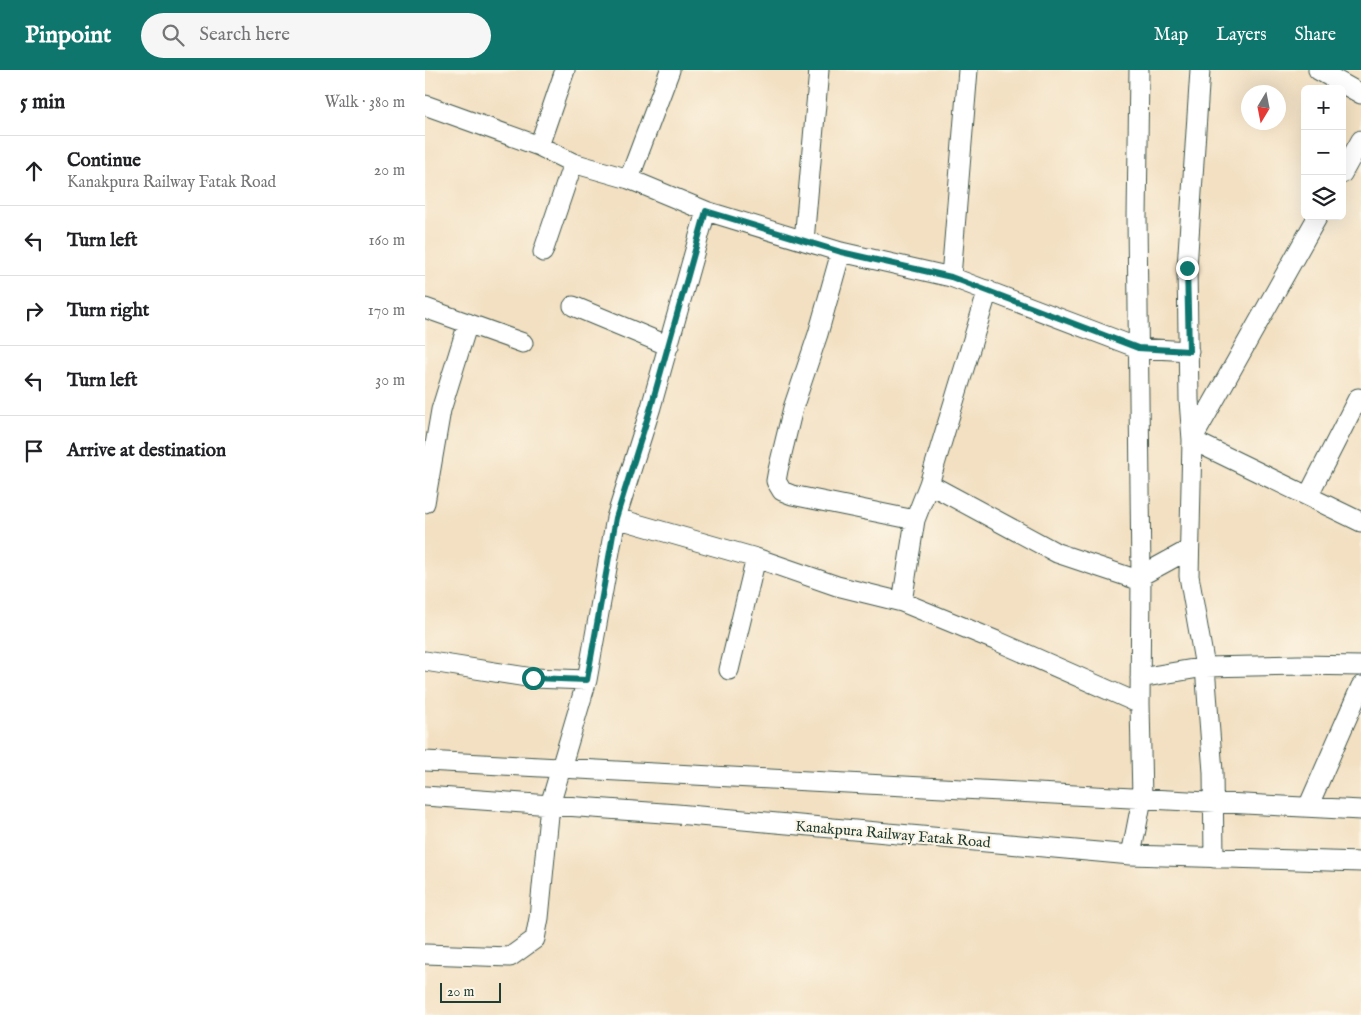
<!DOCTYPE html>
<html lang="en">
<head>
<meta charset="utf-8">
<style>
  :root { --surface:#fff; --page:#f6f6f6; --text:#202124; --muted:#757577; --line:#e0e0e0; --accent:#0f766e }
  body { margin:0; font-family:"IM FELL English",serif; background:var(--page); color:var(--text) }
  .controls { position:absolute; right:15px; top:15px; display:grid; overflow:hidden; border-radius:8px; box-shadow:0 5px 20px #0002 }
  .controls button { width:45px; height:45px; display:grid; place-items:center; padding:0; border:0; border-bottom:1px solid var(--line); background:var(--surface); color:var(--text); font:25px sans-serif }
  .compass { position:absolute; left:816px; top:15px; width:45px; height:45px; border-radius:50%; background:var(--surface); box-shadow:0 5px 20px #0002; rotate:190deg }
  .scale { position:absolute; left:15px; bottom:12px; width:61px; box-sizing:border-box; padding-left:5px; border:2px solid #1f3d34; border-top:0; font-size:14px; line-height:18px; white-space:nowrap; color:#1f3d34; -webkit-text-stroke:4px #fcf5e5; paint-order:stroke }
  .stop { position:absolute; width:15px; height:15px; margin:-11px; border:4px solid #0f766e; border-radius:50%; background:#fff }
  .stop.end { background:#0f766e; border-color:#fff; box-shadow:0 1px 5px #0008 }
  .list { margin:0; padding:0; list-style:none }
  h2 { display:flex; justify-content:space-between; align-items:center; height:65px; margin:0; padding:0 20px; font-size:21px }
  h2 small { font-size:16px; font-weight:400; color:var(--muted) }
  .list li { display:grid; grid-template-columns:32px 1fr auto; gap:15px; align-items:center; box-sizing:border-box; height:70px; padding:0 20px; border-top:1px solid var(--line) }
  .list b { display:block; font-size:19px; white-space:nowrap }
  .list p { margin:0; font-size:16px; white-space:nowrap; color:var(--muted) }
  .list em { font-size:16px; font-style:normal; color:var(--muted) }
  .icon { flex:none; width:28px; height:28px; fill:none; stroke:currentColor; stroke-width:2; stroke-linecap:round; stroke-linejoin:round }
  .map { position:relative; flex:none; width:936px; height:945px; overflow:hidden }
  header { display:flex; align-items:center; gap:30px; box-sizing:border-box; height:70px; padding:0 25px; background:var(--accent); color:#fff }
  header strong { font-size:24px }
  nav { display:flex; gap:28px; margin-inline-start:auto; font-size:18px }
  .search { width:350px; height:45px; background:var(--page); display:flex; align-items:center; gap:12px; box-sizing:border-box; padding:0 18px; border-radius:28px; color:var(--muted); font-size:19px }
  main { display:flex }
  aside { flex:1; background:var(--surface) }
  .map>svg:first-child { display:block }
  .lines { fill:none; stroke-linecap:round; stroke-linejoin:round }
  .street-casing { stroke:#3f5549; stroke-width:21 }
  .street { stroke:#fff; stroke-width:19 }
  .route { stroke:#0f766e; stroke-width:6 }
  .labels { text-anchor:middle; stroke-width:4; stroke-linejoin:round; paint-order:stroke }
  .street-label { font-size:15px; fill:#1f3d34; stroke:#fcf5e5 }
</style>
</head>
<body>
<header>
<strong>Pinpoint</strong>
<div class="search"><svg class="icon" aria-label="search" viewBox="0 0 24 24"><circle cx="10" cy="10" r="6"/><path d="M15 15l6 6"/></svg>Search here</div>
<nav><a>Map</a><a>Layers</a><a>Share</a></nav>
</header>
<main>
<aside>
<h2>5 min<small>Walk · 380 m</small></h2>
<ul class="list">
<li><svg class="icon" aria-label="ahead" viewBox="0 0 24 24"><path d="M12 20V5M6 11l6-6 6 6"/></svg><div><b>Continue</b><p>Kanakpura Railway Fatak Road</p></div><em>20 m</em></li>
<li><svg class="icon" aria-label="left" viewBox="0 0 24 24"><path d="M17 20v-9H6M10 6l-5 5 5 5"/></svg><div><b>Turn left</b></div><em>160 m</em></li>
<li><svg class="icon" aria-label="right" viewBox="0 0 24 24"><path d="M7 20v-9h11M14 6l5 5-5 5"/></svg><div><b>Turn right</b></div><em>170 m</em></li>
<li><svg class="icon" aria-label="left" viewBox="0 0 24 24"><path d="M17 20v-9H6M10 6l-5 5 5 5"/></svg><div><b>Turn left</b></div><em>30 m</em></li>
<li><svg class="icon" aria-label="arrive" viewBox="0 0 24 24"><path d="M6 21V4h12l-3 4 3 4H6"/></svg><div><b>Arrive at destination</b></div></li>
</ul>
</aside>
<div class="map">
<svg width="936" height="945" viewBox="0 0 936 945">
  <rect width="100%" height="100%" fill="#fcf5e5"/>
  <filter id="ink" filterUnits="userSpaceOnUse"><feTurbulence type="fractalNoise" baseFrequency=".02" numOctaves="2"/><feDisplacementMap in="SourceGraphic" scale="10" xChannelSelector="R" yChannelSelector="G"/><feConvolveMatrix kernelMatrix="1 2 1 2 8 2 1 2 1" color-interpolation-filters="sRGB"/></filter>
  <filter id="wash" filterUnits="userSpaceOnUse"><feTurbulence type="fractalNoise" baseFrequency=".0096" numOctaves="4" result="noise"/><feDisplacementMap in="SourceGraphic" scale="20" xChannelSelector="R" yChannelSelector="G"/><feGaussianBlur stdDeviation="1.12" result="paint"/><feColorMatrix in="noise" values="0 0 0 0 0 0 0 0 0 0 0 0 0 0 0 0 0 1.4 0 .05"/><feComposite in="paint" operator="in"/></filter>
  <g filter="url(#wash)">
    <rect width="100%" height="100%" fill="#f3e0c2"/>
  </g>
  <g filter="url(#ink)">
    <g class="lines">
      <defs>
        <path id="street" d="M775,0l-13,198 2,132 3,40 -3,136 16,91 8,105 1,86
          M893,0l43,24
          M0,35l114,41 34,17 56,16 77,32 -55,196 -35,111 -29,162 -37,125 -11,113 -4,21 -25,18 -85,-3
          M114,76l26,-76
          M917,104l19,-34
          M204,109l41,-109
          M281,141l135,41 110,25 187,71 51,3
          M893,146l-126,224 169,82
          M379,171l15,-171
          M118,182l30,-89
          M416,182l-23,82 -25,74 -15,62 -2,11 6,10 10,4 123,25 14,-36 59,-194
          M526,207l17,-207
          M148,236l96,40
          M0,238l98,35
          M504,414l128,69 78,26 53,-29
          M883,426l50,-98
          M0,433l16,-93 27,-87
          M191,448l140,40 81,28 65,16 95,39 143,63
          M477,532l13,-82
          M0,591l108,17 54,2
          M304,600l27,-112
          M715,608l65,-11 94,-2 62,1
          M0,691l936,49
          M0,726l252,18 454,41 230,7
          M883,737l53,-121
          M706,785l11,-56 -2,-95 1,-128 -4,-358 2,-148"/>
      </defs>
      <use href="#street" class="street-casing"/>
      <use href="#street" class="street"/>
    </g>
  </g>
  <g class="lines" filter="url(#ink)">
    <path class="route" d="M108,608l54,2 29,-162 35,-111 55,-196 135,41 110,25 187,71 51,3 -2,-83"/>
  </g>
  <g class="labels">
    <g class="street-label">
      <text transform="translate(468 764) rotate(5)" y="5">Kanakpura Railway Fatak Road</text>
    </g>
  </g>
</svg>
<div class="controls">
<button>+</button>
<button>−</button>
<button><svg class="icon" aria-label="layers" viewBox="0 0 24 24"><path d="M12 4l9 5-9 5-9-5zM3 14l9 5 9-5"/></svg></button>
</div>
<svg class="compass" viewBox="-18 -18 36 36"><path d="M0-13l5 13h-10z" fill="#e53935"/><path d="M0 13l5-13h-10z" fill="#757577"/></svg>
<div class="scale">20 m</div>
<div class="stop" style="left:108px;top:608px"></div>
<div class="stop end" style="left:762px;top:198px"></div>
</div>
</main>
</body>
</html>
